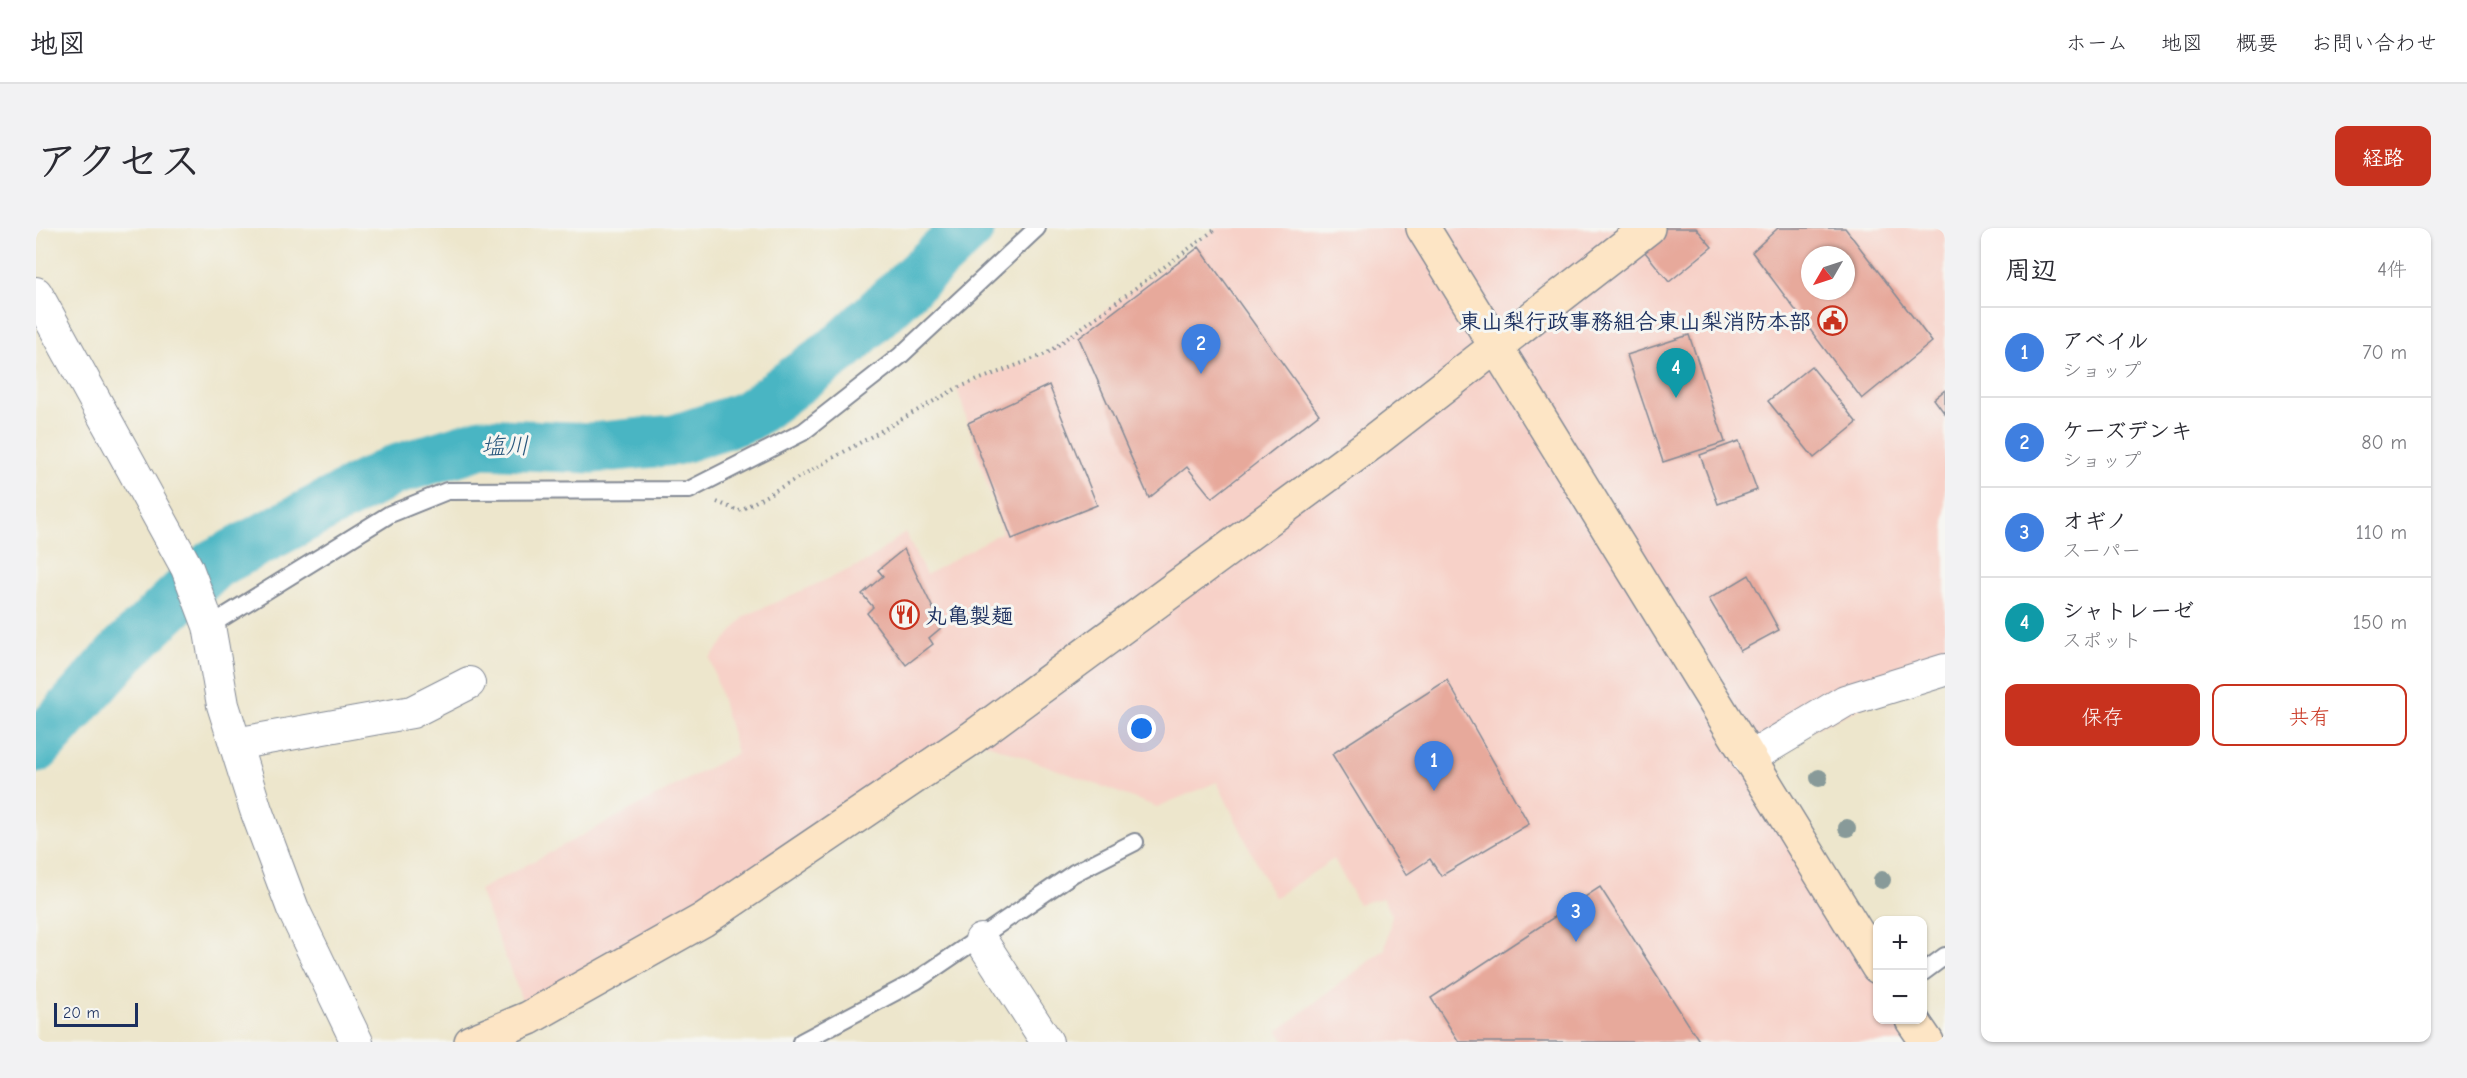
<!DOCTYPE html>
<html lang="ja">
<head>
<meta charset="utf-8">
<style>
  :root { --surface:#fff; --page:#f2f2f3; --text:#2b2b33; --muted:#7c7c81; --line:#e1e1e2; --accent:#c8321e }
  body { margin:0; font-family:"Comic Neue","Klee One",sans-serif; background:var(--page); color:var(--text) }
  .controls { position:absolute; right:18px; bottom:18px; display:grid; overflow:hidden; border-radius:12px; box-shadow:0 2px 4px #0004 }
  .controls button { width:54px; height:54px; display:grid; place-items:center; padding:0; border:0; border-bottom:2px solid var(--line); background:var(--surface); color:var(--text); font:30px sans-serif }
  .compass { position:absolute; left:1765px; top:18px; width:54px; height:54px; border-radius:50%; background:var(--surface); box-shadow:0 2px 4px #0004; rotate:231deg }
  .scale { position:absolute; left:18px; bottom:15px; width:84px; box-sizing:border-box; padding-left:6px; border:3px solid #1b2f5e; border-top:0; font-size:16px; line-height:21px; white-space:nowrap; color:#1b2f5e; -webkit-text-stroke:4px #f6f6f2; paint-order:stroke }
  .you { position:absolute; left:1106px; top:501px; width:21px; height:21px; margin:-15px; border:4px solid #fff; border-radius:50%; background:#1a73e8; box-shadow:0 0 0 9px #1a73e833 }
  .badge { display:grid; place-items:center; width:39px; height:39px; border-radius:50%; background:var(--accent); color:#fff; font-size:20px; font-weight:700 }
  .pin { position:absolute; translate:-50% -50px; filter:drop-shadow(0 2px 3px #0008) }
  .pin::after { content:''; position:absolute; top:32px; width:21px; height:18px; background:inherit; clip-path:polygon(0 0,100% 0,50% 100%) }
  .list { margin:0; padding:0; list-style:none }
  h2 { display:flex; justify-content:space-between; align-items:center; height:78px; margin:0; padding:0 24px; font-size:26px }
  h2 small { font-size:20px; font-weight:400; color:var(--muted) }
  .list li { display:grid; grid-template-columns:39px 1fr auto; gap:18px; align-items:center; box-sizing:border-box; height:90px; padding:0 24px; border-top:2px solid var(--line) }
  .list b { display:block; font-size:22px; white-space:nowrap }
  .list p { margin:0; font-size:20px; white-space:nowrap; color:var(--muted) }
  .list em { font-size:20px; font-style:normal; color:var(--muted) }
  .actions { display:flex; gap:12px; padding:18px 24px }
  .actions a { flex:1; padding:14px 0; border:2px solid var(--accent); border-radius:12px; text-align:center; font-size:21px; color:var(--accent) }
  .actions .main { background:var(--accent); color:#fff }
  .map { position:relative; flex:none; width:1909px; height:814px; overflow:hidden; border-radius:12px }
  header { display:flex; align-items:center; gap:36px; box-sizing:border-box; height:84px; padding:0 30px; background:var(--surface); border-bottom:2px solid var(--line) }
  header strong { font-size:28px }
  nav { display:flex; gap:33px; margin-inline-start:auto; font-size:21px }
  .intro { display:flex; align-items:center; justify-content:space-between; box-sizing:border-box; height:144px; padding:0 36px }
  h1 { margin:0; font-size:42px }
  .button { padding:15px 27px; border-radius:12px; background:var(--accent); color:#fff; font-size:21px; font-weight:700 }
  main { display:flex; gap:36px; padding:0 36px }
  aside { flex:1; background:var(--surface); border-radius:12px; box-shadow:0 2px 4px #0004 }
  .map>svg:first-child { display:block }
  .built { fill:#f7d1c8; fill-rule:evenodd }
  .lines { fill:none; stroke-linecap:round; stroke-linejoin:round }
  .river { stroke:#48b5c3; stroke-width:51 }
  .building { fill:#e7a99b; fill-rule:evenodd }
  .lane-casing { stroke:#848a95; stroke-width:20 }
  .street-casing { stroke:#848a95; stroke-width:34 }
  .secondary-casing { stroke:#848a95; stroke-width:36 }
  .path { stroke:#848a95; stroke-width:4; stroke-dasharray:1.5 4.5; stroke-linecap:butt }
  .lane { stroke:#fff; stroke-width:16 }
  .street { stroke:#fff; stroke-width:32 }
  .secondary { stroke:#fde5c5; stroke-width:33 }
  .tree { fill:#889a99 }
  .labels { text-anchor:middle; stroke-width:6; stroke-linejoin:round; paint-order:stroke }
  .poi-label { font-size:22px; font-weight:bold; fill:#1b2f5e; stroke:#f6f6f2; text-anchor:end }
  .water-label { font-size:24px; font-style:italic; fill:#28577c; stroke:#f6f6f2 }
</style>
</head>
<body>
<header>
<strong>地図</strong>
<nav><a>ホーム</a><a>地図</a><a>概要</a><a>お問い合わせ</a></nav>
</header>
<div class="intro"><h1>アクセス</h1><a class="button">経路</a></div>
<main>
<div class="map">
<svg width="1909" height="814" viewBox="0 0 1909 814">
  <rect width="100%" height="100%" fill="#f6f6f2"/>
  <filter id="ink" filterUnits="userSpaceOnUse"><feTurbulence type="fractalNoise" baseFrequency=".0167" numOctaves="2"/><feDisplacementMap in="SourceGraphic" scale="12" xChannelSelector="R" yChannelSelector="G"/><feConvolveMatrix kernelMatrix="1 2 1 2 8 2 1 2 1" color-interpolation-filters="sRGB"/></filter>
  <filter id="wash" filterUnits="userSpaceOnUse"><feTurbulence type="fractalNoise" baseFrequency=".008" numOctaves="4" result="noise"/><feDisplacementMap in="SourceGraphic" scale="24" xChannelSelector="R" yChannelSelector="G"/><feGaussianBlur stdDeviation="1.35" result="paint"/><feColorMatrix in="noise" values="0 0 0 0 0 0 0 0 0 0 0 0 0 0 0 0 0 1.4 0 .05"/><feComposite in="paint" operator="in"/></filter>
  <g filter="url(#wash)">
    <rect width="100%" height="100%" fill="#ede6cc"/>
    <path class="built" d="M1181,0h728v442l-197,89 129,208 1,53h34l15,22h-642l-7,-11 107,-82 7,-34 -9,-17 -25,6 -24,-45 -60,39 -57,-116 -60,25 -185,-69 -443,280 -50,-128 258,-137 -27,-95 35,-42 123,-55 37,-29 21,43 76,-43 -45,-144 89,-34zM1774,27h36v36h-36z"/>
    <g class="lines">
      <path class="river" d="M0,520l88,-98 90,-86 178,-93 90,-28 110,5 83,-8 73,-24 96,-71 125,-117"/>
    </g>
    <g id="blocks">
      <path class="building" d="M1628,0h32l16,19 -43,35 -28,-35z
        M1742,0h67l87,114 -70,57 -110,-147zM1774,27h36v36h-36z
        M1163,19l120,167 -107,84 -25,-31 -38,31 -70,-160z
        M1653,107l36,107 -62,20 -36,-107z
        M1775,138l46,57 -43,35 -46,-57z
        M1013,157l48,120 -85,34 -44,-116z
        M1909,162v24l-11,-15z
        M1703,213l18,49 -39,14 -18,-49z
        M868,321l38,78 -13,11 4,6 -27,21 -39,-52 6,-6 -11,-13 21,-18 -5,-6z
        M1713,347l30,55 -39,21 -31,-52z
        M1411,452l82,144 -88,52 -11,-17 -24,16 -74,-121z
        M1564,659l100,155h-241l-28,-44z"/>
    </g>
  </g>
  <g filter="url(#ink)">
    <use href="#blocks" fill-opacity="0" stroke="#848a95" stroke-width="1.5"/>
    <g class="lines">
      <defs>
        <path id="lane" d="M173,398l181,-112 57,-23 242,-1 114,-58 97,-76 137,-128
          M1886,745l23,-17
          M765,814l115,-61 158,-108 61,-31"/>
        <path id="street" d="M0,65l151,275 22,58 14,79 33,105 37,99 64,133
          M199,516l177,-32 57,-29
          M1712,531l97,-58 100,-31
          M945,712l66,102"/>
        <path id="secondary" d="M1387,0l455,739
          M1876,792l15,22
          M435,814l58,-24 174,-98 269,-182 401,-296 275,-214"/>
      </defs>
      <use href="#lane" class="lane-casing"/>
      <use href="#street" class="street-casing"/>
      <use href="#secondary" class="secondary-casing"/>
      <path class="path" d="M681,274l22,9 218,-123 89,-34 171,-126"/>
      <use href="#lane" class="lane"/>
      <use href="#street" class="street"/>
      <use href="#secondary" class="secondary"/>
    </g>
    <g class="tree">
      <circle cx="1783" cy="550" r="9"/>
      <circle cx="1811" cy="600" r="9"/>
      <circle cx="1846" cy="652" r="9"/>
    </g>
  </g>
  <defs>
    <symbol id="civic-ring" viewBox="-11 -11 22 22"><circle r="9.5" fill="#f6f6f2" stroke="#c8321e" stroke-width="1.5"/><path d="M-.6-6.5H3V-4.5H.6V-3L4-1V1h2V6H-6V1h2V-1L-.6-3ZM-1.2 2.5V6h2.4V2.5Z" fill="#c8321e"/></symbol>
    <symbol id="restaurant-ring" viewBox="-11 -11 22 22"><circle r="9.5" fill="#f6f6f2" stroke="#c8321e" stroke-width="1.5"/><path d="M-5-6h1v4h1v-4h1v4h1v-4h1v5L-1.5 .5V6h-2V.5L-5-1ZM5-6V6H3V1.5H1.5Q1.5-4 5-6Z" fill="#c8321e"/></symbol>
  </defs>
  <g fill-rule="evenodd">
    <use href="#civic-ring" x="1780" y="76" width="33" height="33"/>
    <use href="#restaurant-ring" x="852" y="370" width="33" height="33"/>
  </g>
  <g class="labels">
    <g class="poi-label">
      <text x="1775" y="101">東山梨行政事務組合東山梨消防本部</text>
      <text x="889" y="395" text-anchor="start">丸亀製麺</text>
    </g>
    <g class="water-label">
      <text transform="translate(469 218) rotate(-1)" y="8">塩川</text>
    </g>
  </g>
</svg>
<div class="controls">
<button>+</button>
<button>−</button>
</div>
<svg class="compass" viewBox="-18 -18 36 36"><path d="M0-13l5 13h-10z" fill="#e53935"/><path d="M0 13l5-13h-10z" fill="#7c7c81"/></svg>
<div class="scale">20 m</div>
<div class="you"></div>
<div class="pin badge" style="left:1398px;top:563px;background:#3f7fe0">1</div>
<div class="pin badge" style="left:1165px;top:146px;background:#3f7fe0">2</div>
<div class="pin badge" style="left:1540px;top:714px;background:#3f7fe0">3</div>
<div class="pin badge" style="left:1640px;top:170px;background:#0f9aa8">4</div>
</div>
<aside>
<h2>周辺<small>4件</small></h2>
<ul class="list">
<li><span class="badge" style="background:#3f7fe0">1</span><div><b>アベイル</b><p>ショップ</p></div><em>70 m</em></li>
<li><span class="badge" style="background:#3f7fe0">2</span><div><b>ケーズデンキ</b><p>ショップ</p></div><em>80 m</em></li>
<li><span class="badge" style="background:#3f7fe0">3</span><div><b>オギノ</b><p>スーパー</p></div><em>110 m</em></li>
<li><span class="badge" style="background:#0f9aa8">4</span><div><b>シャトレーゼ</b><p>スポット</p></div><em>150 m</em></li>
</ul>
<div class="actions"><a class="main">保存</a><a>共有</a></div>
</aside>
</main>
</body>
</html>
